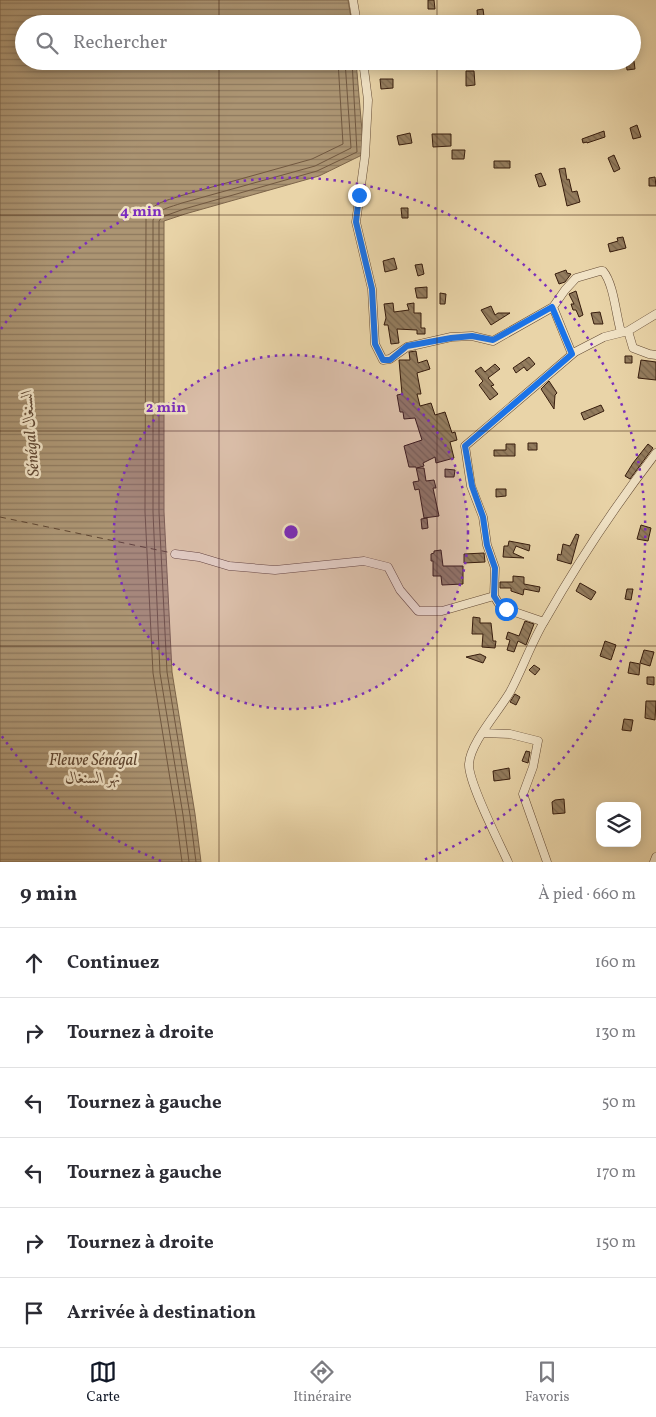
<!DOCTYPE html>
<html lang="fr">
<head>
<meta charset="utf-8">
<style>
  :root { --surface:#fff; --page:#f7f7f7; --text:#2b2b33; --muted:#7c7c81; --line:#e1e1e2; --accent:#111827 }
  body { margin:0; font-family:Vollkorn,Amiri,serif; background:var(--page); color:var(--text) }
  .controls { position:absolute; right:15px; bottom:15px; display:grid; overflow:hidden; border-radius:10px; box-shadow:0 2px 12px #0003 }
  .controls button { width:45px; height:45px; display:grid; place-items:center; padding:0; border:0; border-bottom:1px solid var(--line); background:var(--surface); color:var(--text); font:25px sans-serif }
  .stop { position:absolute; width:15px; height:15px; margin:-11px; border:4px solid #1a73e8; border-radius:50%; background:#fff }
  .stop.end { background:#1a73e8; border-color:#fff; box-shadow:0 1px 5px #0008 }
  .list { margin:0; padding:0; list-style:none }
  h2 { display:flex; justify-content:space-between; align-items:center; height:65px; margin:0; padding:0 20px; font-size:21px }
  h2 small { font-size:16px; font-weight:400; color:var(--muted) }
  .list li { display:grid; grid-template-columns:32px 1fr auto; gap:15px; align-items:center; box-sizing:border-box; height:70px; padding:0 20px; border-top:1px solid var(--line) }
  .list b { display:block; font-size:19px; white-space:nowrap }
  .list em { font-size:16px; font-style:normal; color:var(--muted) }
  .icon { flex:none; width:28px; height:28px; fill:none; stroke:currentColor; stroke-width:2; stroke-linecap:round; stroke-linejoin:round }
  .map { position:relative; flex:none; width:656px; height:862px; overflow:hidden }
  .search { position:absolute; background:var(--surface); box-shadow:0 2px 12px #0003; left:15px; right:15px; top:15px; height:55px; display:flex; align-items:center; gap:12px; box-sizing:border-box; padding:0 18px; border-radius:28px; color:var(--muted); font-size:19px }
  .sheet { height:485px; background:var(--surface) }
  nav { display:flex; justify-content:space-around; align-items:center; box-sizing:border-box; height:70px; border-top:1px solid var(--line); background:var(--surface); font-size:14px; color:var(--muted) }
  nav a { display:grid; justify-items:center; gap:2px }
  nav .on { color:var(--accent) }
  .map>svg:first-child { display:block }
  .water { fill:url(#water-rules); stroke:#7d654a }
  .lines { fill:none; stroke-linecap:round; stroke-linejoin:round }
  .shore { stroke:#715840; stroke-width:1 }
  .ferry { stroke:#5f4631; stroke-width:1; stroke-dasharray:6 5; stroke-linecap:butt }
  .building { fill:url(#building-back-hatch); stroke:#361c0d }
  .minor-casing { stroke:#634a34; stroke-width:9 }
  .minor { stroke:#f1e3c6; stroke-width:8 }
  .route { stroke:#1a73e8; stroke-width:6 }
  .grid { fill:none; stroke:#361c0d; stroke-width:1; stroke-opacity:0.55 }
  .ring { fill:none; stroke:#7b2cbf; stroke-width:2.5; stroke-dasharray:2.5 5 }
  .labels { text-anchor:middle; stroke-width:5; stroke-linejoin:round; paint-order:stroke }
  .water-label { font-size:16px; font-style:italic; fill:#5f4631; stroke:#f1e3c6 }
  .centre { fill:#7b2cbf; stroke:#f1e3c6; stroke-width:2.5 }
  .ring-label { font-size:15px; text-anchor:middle; font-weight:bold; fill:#7b2cbf; stroke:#f1e3c6; stroke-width:5; stroke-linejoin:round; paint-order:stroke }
</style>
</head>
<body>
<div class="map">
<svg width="656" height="862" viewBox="0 0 656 862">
  <defs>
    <pattern id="water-rules" width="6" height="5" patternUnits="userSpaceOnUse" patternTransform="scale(1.25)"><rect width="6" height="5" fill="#ac9573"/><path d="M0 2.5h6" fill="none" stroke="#8d795d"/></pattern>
    <pattern id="building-back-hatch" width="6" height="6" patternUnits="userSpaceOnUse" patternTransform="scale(1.25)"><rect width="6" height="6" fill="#937c5e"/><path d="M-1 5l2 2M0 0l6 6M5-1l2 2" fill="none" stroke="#79654c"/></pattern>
  </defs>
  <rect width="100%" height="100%" fill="#e9d4a8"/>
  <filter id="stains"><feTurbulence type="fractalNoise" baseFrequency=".004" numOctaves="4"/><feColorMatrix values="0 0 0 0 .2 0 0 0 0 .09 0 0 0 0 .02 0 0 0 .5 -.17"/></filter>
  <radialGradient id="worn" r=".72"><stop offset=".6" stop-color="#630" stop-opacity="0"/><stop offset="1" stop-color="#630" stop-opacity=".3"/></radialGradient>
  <path class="water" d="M0,0h348l4,24h-328v37h332l8,93 -45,22 -134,38 -21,7v291l8,160 23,142 6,48h-201z"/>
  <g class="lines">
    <path class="shore" d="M182,862l-6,-46 -23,-143 -8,-161 1,-293c4,-16 20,-18 34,-23l132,-37 31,-15 -5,-83
      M189,862l-6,-47 -23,-142 -7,-161v-292c4,-11 18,-13 29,-17l133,-37 36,-18 -6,-87
      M196,862l-6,-47 -23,-143 -8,-160v-291l3,-4 22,-8 133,-38 40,-19 -5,-91"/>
    <path class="ferry" d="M0,517l172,36"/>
  </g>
  <path class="building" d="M428,0h6l1,9h-7z
    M483,9l2,15h-7l-1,-14z
    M626,61h8l1,8 -8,1z
    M466,71h8l1,14 -9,1z
    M380,79h13v9l-12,1z
    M637,125l4,12 -8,2 -3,-11z
    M604,131l1,6 -18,6v-1l-4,1 -1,-4z
    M410,133l2,10 -13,2 -2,-9z
    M432,134h19v12l-18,1z
    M452,150h13l-1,9h-12z
    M614,155l6,14 -6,3 -6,-14z
    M494,161h16v7h-16z
    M565,168l2,12 2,-1 3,13 5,-1 3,11 -13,4 -8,-37z
    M541,173l5,12 -7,2 -4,-12z
    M655,177l1,9h-7v-8z
    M401,208h7v10h-6z
    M623,237l3,11 -16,4 -2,-8 10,-3 -1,-3z
    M394,258l3,11 -12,3 -2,-11z
    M422,264l2,10 -6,2 -3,-11z
    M566,270l1,3 4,1 -6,8 -6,2 -4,-10z
    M427,287v11h-10l-2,-10z
    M576,291l7,24 -4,2 -3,-7h-3l-2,-6h3l-5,-10z
    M440,293l6,1 -1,10h-5z
    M393,303l1,9 15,-2 -2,-6 7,-1v10h7v15h4v6h-8v-4l-20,-1 2,14 -8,1 -3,-19h-4l2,-7 -2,-14z
    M491,306l4,9 3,-2h12l-19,12 -10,-15z
    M600,312l3,12h-9l-3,-11z
    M416,351l2,12 9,-3 3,9 -13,4 4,21h-4l3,12 11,-3 4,12 10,-3 7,21 3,-1 2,8 -7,2 4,16 -18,5 -1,-6 -12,6 1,3 -7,2h7l2,13 8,-1 2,8h-3l6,28 -15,2 -5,-29 -4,1 -2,-8 6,-1 -3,-14h-7l-5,-21 18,-6 -7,-22 -11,1 -1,-7h-3l-3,-17 5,-1 -3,-34h11l-1,-8z
    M625,356h7v7h-7z
    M529,357l6,7 -8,7 -3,-4 -8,6 -3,-5z
    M641,360l15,2v18l-18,-2z
    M495,364l5,5 -12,9 6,7 -3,1 7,8 -8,6 -11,-15 4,-4 -8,-10 6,-4 4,5z
    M549,381l8,12 -2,2 -1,14 -13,-20z
    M601,405l3,6 -20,9 -3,-7z
    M528,443h9v7h-9z
    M506,444h9v12h-21v-6h12z
    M648,444l5,4 -23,31 -5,-3 8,-13z
    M445,469l10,1 -1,7h-9z
    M496,489h10v7l-10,1z
    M427,518l1,10 -6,1 -1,-10z
    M641,525l10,3 -3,13 -11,-2z
    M576,534l3,1 -8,29 -14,-4 1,-6 3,1 2,-11 7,2z
    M509,541l21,4 -1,6 -13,-5 -3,7 11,5 -21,-1 1,-11h4z
    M441,550l2,16h20v18l-21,1 -1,-9h-8v-15h-2v-7l3,-1v-2z
    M484,553l1,9 -21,1v-9z
    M513,576l11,1v7l16,3 -1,5 -15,-3 -1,6 -12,-4v-3h-11v-6h13z
    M580,583l16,9 -5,8 -15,-9z
    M627,589h6l-2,11 -6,-1z
    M473,617l7,1v5h11l2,18h3l-1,7 -13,-1 1,-13h-11z
    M525,621l9,3 -8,21 -8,-4 -4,11 -7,-2 3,-10 -4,-1 2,-7 11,4z
    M605,641l11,4 -5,15 -11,-4z
    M644,650l10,2 -4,14 -10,-3z
    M480,654l6,3 -3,6 -17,-6z
    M630,662l10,2 -1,11 -11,-2z
    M534,665l6,4 -5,6 -6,-5z
    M647,677h7v8l-7,-1z
    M515,694l5,3 -4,8 -6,-3z
    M646,701h10l-1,19 -10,-2z
    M624,719l9,1 -2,11 -9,-1z
    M526,751l4,1 -2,11 -6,-2z
    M509,768l1,11 -16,2 -1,-10z
    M564,799l1,14 -12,1 -1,-12 3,-2z"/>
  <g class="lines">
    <defs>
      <path id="minor" d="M353,0l4,24
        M363,61l5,39 -3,56 -9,66 16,67 3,55 8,16 7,-1 17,-12 44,-10 21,-1 21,5 60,-34 12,-17 11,-12 24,-7h3c11,13 13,45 18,61
        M553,307l19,47
        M628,331l5,17 16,6 7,1
        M175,554l24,3 30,9 46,4 89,-9 24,6 12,23 18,21h24l52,-15
        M544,622l-38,-13 -7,-5 -5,-8 1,-28 -8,-23 -4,-28 -12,-31 -6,-40 110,-94 29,-15 24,-6 28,-17
        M483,733l27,1 28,7 -5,26 -10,27 24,68
        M508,862c-9,-20 -40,-80 -39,-98 1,-21 30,-53 41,-72 13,-24 21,-49 35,-72 33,-58 70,-114 111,-167
        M654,862l2,-5"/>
    </defs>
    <use href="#minor" class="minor-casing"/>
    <use href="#minor" class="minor"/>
  </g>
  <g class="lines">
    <path class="route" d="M359,195l-3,27 16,67 3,55 8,16h7l17,-14 44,-8 21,-2 21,4 59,-33 20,47 -107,92 7,40 11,31 4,28 8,23 -1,28 5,8 7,5"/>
  </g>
  <path class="grid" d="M219,0v24M437,0v24M219,61v801M437,61v801M0,215h656M0,431h656M0,646h656"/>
  <circle cx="291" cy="532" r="177" fill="#7b2cbf" fill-opacity=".12"/>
  <g class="ring">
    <circle cx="291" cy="532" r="177"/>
    <path d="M161 861A354 354 0 0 1 1 735M1 329A354 354 0 1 1 421 861"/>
  </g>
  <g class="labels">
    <g class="water-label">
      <text transform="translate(29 433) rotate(-95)" y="6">Sénégal السنغال</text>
      <text x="93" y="765">Fleuve Sénégal<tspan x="93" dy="18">نهر السنغال</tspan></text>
    </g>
  </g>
  <circle cx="291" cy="532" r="8" class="centre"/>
  <g class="ring-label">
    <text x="141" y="216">4 min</text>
    <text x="166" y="412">2 min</text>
  </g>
  <rect width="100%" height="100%" filter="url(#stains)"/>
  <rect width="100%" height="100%" fill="url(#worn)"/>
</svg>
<div class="controls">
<button><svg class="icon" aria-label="layers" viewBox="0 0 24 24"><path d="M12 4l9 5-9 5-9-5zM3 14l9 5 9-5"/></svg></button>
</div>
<div class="stop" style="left:506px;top:609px"></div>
<div class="stop end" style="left:359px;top:195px"></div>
<div class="search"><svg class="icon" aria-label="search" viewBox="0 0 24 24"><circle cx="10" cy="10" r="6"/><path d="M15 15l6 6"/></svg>Rechercher</div>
</div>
<section class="sheet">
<h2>9 min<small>À pied · 660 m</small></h2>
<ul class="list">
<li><svg class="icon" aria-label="ahead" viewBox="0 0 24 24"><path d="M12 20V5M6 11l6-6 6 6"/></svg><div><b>Continuez</b></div><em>160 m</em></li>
<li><svg class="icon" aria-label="right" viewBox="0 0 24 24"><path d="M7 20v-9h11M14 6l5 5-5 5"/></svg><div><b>Tournez à droite</b></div><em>130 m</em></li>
<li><svg class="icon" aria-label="left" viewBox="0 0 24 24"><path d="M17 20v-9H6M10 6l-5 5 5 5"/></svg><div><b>Tournez à gauche</b></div><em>50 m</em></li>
<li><svg class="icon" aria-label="left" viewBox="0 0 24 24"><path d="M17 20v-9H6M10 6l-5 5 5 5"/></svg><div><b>Tournez à gauche</b></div><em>170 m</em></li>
<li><svg class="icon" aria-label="right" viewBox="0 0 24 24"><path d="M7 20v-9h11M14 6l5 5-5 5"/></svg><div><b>Tournez à droite</b></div><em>150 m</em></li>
<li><svg class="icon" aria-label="arrive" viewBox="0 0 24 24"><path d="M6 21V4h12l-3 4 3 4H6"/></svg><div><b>Arrivée à destination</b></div></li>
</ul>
</section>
<nav>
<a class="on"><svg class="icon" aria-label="map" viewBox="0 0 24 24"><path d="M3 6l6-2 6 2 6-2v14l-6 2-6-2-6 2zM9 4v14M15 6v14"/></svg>Carte</a>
<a><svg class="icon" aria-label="directions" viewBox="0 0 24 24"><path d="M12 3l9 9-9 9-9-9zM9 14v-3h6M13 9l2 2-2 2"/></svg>Itinéraire</a>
<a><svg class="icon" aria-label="saved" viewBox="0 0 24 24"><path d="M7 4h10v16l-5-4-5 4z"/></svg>Favoris</a>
</nav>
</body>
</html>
